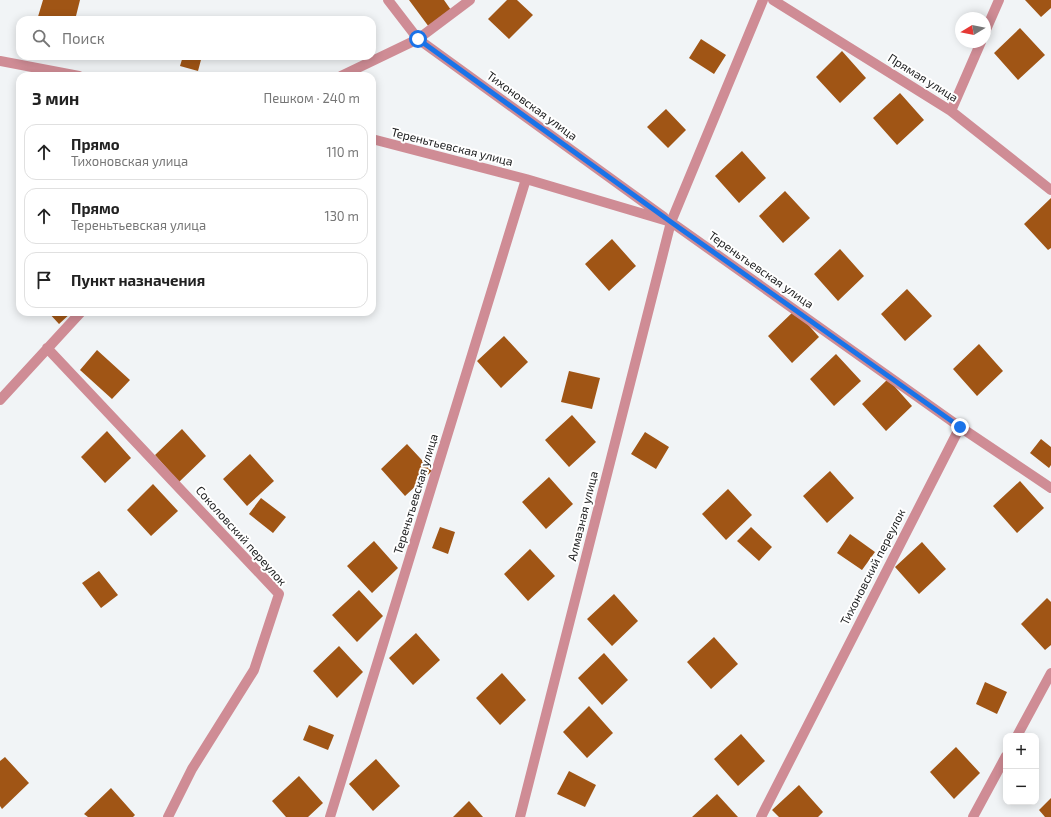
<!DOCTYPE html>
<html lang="ru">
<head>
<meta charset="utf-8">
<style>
  :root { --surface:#fff; --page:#f6f6f6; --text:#222; --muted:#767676; --line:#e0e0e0 }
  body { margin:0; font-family:"Exo 2",sans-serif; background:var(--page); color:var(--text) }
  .controls { position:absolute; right:12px; bottom:12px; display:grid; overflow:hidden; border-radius:8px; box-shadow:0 2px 10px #0003 }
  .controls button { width:36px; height:36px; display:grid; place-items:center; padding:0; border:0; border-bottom:1px solid var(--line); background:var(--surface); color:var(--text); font:20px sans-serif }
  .compass { position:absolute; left:955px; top:12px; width:36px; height:36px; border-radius:50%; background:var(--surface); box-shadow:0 2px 10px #0003; rotate:260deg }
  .stop { position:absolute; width:12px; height:12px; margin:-9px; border:3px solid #1a73e8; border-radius:50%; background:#fff }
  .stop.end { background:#1a73e8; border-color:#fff; box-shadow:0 1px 4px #0008 }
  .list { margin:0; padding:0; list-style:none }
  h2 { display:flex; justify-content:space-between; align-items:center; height:52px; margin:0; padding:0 16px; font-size:17px }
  h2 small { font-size:13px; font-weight:400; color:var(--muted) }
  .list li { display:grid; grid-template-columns:26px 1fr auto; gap:12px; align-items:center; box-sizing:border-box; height:56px; margin:0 8px 8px; padding:0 8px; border:1px solid var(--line); border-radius:12px }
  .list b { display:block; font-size:15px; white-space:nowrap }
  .list p { margin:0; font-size:13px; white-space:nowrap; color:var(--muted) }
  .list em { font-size:13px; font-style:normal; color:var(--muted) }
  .icon { flex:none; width:22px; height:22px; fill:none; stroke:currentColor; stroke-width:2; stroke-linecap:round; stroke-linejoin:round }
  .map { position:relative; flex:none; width:1051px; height:817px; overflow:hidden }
  .search { position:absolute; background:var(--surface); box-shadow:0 2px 10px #0003; left:16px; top:16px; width:360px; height:44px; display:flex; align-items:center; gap:10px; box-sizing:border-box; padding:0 14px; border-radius:12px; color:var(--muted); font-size:15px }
  .panel { position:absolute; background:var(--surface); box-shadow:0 2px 10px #0003; left:16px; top:72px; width:360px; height:244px; border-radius:12px }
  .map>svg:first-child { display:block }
  .building { fill:#a05515 }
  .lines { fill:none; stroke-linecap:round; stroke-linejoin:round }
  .street { stroke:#cf8c95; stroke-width:10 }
  .route { stroke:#1a73e8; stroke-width:5 }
  .labels { text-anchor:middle; stroke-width:4; stroke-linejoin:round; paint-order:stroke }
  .street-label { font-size:12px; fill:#222324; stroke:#fff }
</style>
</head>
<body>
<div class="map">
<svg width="1051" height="817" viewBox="0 0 1051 817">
  <rect width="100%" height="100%" fill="#f1f4f6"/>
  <path class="building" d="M43,0h37l-5,20h-38z
    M409,0h35l7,10 -22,17z
    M507,0h10l16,15 -24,24 -21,-20z
    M1025,0h26v8l-10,9z
    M1020,28l25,27 -27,25 -24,-27z
    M701,39l25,16 -12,19 -25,-16z
    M842,51l24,27 -26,25 -24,-26z
    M183,56h19l-4,15 -18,-5z
    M900,93l24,27 -27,25 -24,-27z
    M666,109l20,21 -18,18 -21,-21z
    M742,151l24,27 -27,25 -24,-27z
    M785,191l25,27 -27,25 -24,-27z
    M1051,198v50l-3,2 -24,-26z
    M612,239l24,27 -27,25 -24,-27z
    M840,249l24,27 -26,25 -24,-27z
    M907,289l25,27 -27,25 -24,-27z
    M795,310l24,27 -27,26 -24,-27z
    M48,312h24l-13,12z
    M504,336l24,26 -27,26 -24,-27z
    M979,344l24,27 -26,25 -24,-27z
    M97,350l33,30 -18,19 -32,-29z
    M836,354l25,27 -27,25 -24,-27z
    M569,371l31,7 -8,31 -31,-7z
    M888,379l24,27 -26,25 -24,-27z
    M572,415l24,27 -27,25 -24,-27z
    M182,429l24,27 -27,26 -24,-27z
    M107,431l24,27 -26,25 -24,-26z
    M645,432l24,15 -13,22 -25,-15z
    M1041,439l10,8v18l-2,3 -19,-15z
    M407,444l25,27 -27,25 -24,-27z
    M250,454l24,27 -27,25 -24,-27z
    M830,471l24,27 -27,25 -24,-27z
    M549,477l24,27 -27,25 -24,-27z
    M1020,481l24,27 -27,25 -24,-27z
    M153,484l25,27 -27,25 -24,-26z
    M728,489l24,26 -26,25 -24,-26z
    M261,498l25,19 -13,16 -24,-19z
    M440,527l15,5 -7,22 -16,-6z
    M751,527l21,20 -13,14 -22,-20z
    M850,534l25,18 -13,18 -25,-17z
    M374,541l24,27 -26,25 -25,-27z
    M922,542l24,27 -27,25 -24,-27z
    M530,549l25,27 -27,25 -24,-27z
    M99,571l19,24 -17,13 -19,-25z
    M359,590l24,26 -26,26 -25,-27z
    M614,594l24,27 -26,25 -25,-27z
    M1047,598l4,4v43l-6,5 -24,-26z
    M416,633l24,27 -27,25 -24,-27z
    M714,637l24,27 -27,25 -24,-27z
    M339,646l24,26 -26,26 -24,-27z
    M604,653l24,27 -26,25 -24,-27z
    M502,673l24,27 -26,25 -24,-27z
    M985,682l22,10 -10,22 -21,-10z
    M589,706l24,27 -26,25 -24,-26z
    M309,725l25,10 -6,15 -25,-10z
    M741,734l24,27 -27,25 -24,-27z
    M956,747l24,26 -26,26 -24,-27z
    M5,757l24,26 -27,26 -2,-3v-45z
    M376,759l24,27 -27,25 -24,-27z
    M569,771l27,14 -11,22 -28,-13z
    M299,776l24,27 -15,14h-22l-14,-16z
    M799,785l24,27 -5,5h-39l-7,-7z
    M111,788l24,27 -2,2h-45l-4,-3z
    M717,794l21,23h-46z
    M1051,798v19h-6l-6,-7z
    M469,801l14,16h-30z"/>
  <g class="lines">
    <path class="street" d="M388,0l30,39 246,178
      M773,0l178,111 100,79
      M985,32l14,-32
      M0,61l79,15
      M341,76l77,-37 52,-39
      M951,111l30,-69
      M372,139l154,40 145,43 289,205
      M47,348l232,246 -25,76 -62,99 -24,48
      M0,400l81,-88
      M1017,736l34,-63
      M330,817l196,-638
      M520,817l151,-595 92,-222
      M761,817l199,-390 91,61
      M973,817l33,-61"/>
  </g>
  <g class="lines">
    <path class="route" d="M418,39l253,183 289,205"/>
  </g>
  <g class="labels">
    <g class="street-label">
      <text transform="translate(923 78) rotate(32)" y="4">Прямая улица</text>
      <text transform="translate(532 106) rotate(36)" y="4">Тихоновская улица</text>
      <text transform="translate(452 147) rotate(14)" y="4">Тереньтьевская улица</text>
      <text transform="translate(761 270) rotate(35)" y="4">Тереньтьевская улица</text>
      <text transform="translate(416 494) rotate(-73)" y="4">Тереньтьевская улица</text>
      <text transform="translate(583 516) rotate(-76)" y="4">Алмазная улица</text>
      <text transform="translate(241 536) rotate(48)" y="4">Соколовский переулок</text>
      <text transform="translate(873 567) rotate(-63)" y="4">Тихоновский переулок</text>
    </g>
  </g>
</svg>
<div class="controls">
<button>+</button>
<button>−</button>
</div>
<svg class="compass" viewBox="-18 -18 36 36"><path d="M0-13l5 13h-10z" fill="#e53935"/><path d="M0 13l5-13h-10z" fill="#767676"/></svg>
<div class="stop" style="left:418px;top:39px"></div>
<div class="stop end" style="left:960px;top:427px"></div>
<div class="search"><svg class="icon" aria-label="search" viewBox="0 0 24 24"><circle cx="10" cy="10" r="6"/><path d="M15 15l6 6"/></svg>Поиск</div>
<section class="panel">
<h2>3 мин<small>Пешком · 240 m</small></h2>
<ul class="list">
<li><svg class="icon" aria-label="ahead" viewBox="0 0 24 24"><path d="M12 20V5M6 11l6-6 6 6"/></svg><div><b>Прямо</b><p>Тихоновская улица</p></div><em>110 m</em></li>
<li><svg class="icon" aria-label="ahead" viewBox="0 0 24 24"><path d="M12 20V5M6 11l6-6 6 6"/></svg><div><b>Прямо</b><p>Тереньтьевская улица</p></div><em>130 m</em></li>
<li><svg class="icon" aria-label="arrive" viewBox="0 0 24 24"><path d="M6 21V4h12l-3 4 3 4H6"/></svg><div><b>Пункт назначения</b></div></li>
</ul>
</section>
</div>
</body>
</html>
